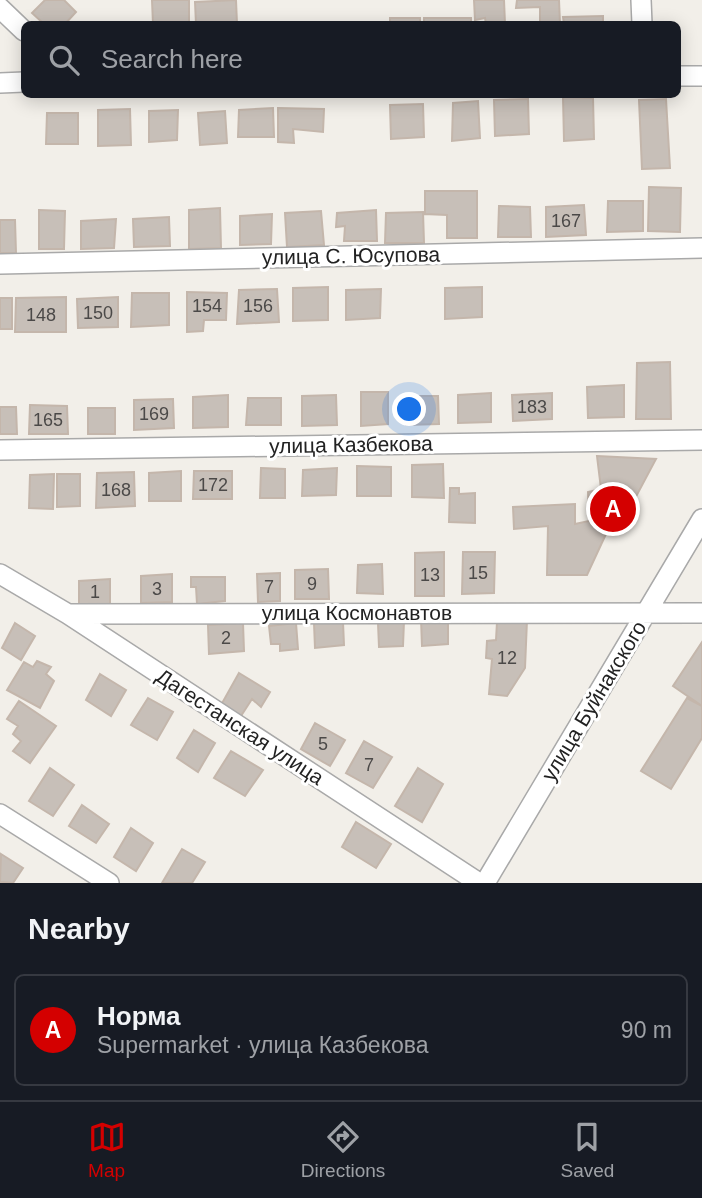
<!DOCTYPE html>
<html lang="en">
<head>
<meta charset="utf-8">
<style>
  :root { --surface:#171b24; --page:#242831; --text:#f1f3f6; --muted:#9ea1a6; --line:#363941; --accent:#d40000 }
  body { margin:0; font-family:Arial,sans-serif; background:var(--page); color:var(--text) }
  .you { position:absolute; left:410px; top:410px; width:24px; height:24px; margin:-18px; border:5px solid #fff; border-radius:50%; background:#1a73e8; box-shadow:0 0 0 10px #1a73e833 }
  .badge { display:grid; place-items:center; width:46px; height:46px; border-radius:50%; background:var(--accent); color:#fff; font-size:23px; font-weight:700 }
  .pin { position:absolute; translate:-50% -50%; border:4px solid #fff; box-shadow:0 2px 7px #0006 }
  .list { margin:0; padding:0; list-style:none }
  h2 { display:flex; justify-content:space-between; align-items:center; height:91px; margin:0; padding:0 28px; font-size:30px }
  h2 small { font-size:23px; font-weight:400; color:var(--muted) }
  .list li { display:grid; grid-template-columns:46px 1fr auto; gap:21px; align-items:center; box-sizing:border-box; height:112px; margin:0 14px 14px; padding:0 14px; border:2px solid var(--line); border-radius:10px }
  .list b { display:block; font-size:26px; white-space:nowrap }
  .list p { margin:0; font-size:23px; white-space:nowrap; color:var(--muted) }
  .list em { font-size:23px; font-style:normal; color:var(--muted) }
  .icon { flex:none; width:38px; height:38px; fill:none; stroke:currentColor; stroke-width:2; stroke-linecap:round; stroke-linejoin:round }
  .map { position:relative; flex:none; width:702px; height:883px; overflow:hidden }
  .search { position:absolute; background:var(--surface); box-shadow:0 4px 18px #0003; left:21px; right:21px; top:21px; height:77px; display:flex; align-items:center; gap:18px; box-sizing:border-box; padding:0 24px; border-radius:10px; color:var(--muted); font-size:26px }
  .sheet { height:217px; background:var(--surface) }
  nav { display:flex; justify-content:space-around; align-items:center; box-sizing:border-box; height:98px; border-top:2px solid var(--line); background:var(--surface); font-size:19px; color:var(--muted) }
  nav a { display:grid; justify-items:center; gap:4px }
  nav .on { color:var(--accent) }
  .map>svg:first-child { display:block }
  .building { fill:#c7bfb8; stroke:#c4b6ab; stroke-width:2 }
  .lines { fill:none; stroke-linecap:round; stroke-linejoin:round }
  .street-casing { stroke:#a9a9a9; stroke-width:22 }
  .street { stroke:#fff; stroke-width:19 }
  .labels { text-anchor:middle; stroke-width:6; stroke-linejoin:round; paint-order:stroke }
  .number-label { font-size:18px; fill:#4b4948 }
  .street-label { font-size:21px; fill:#222; stroke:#fff }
</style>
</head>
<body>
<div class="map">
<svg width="702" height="883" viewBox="0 0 702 883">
  <rect width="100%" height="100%" fill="#f2efe9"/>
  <path class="building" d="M45,0h19l12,12 -11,12h-21l-12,-11z
    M152,0h37v24h-36z
    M236,0l1,24h-41l-1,-22z
    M474,0h30l1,24h-19l-1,-6 -10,2z
    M517,0h42l1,24h-20v-17l-24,1z
    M603,16v8h-39l-1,-7z
    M390,18h30v6h-30z
    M424,18h47v6h-47z
    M563,97l30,1 1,41 -30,2z
    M528,99l1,35 -34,2 -1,-36z
    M666,99l4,69 -28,1 -3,-69z
    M478,101l2,37 -28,3 1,-38z
    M423,104l1,33 -33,2 -1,-34z
    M273,108l1,29h-36l1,-27z
    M278,108l46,1 -1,23 -30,-3 1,14 -16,-1z
    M130,109l1,36 -33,1v-36z
    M178,110l-1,30 -28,2v-31z
    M225,111l2,32 -27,2 -2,-32z
    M47,113h31v31h-32z
    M649,187l32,1 -1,44 -32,-1z
    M425,191h52v47h-30v-23l-22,-1z
    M608,201h35v30l-36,1z
    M584,205l2,30 -40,2v-30z
    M499,206l31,1 1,30h-33z
    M220,208l1,40 -32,1v-39z
    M39,210l26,1 -1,38h-25z
    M376,210l1,31h-33l1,-15 -9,1 1,-14z
    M321,211l3,34 -37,2 -2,-34z
    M423,212l1,31h-39l1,-30z
    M272,214l-1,30 -31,1v-29z
    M169,217l1,29 -36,1 -1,-28z
    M116,219l-2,29 -33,1v-28z
    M0,220h15l1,33h-16z
    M328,287v33l-35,1v-33z
    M482,287v30l-37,2v-31z
    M277,289l2,33 -42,2 2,-34z
    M381,289l-1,29 -34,2v-30z
    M187,292l40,1 -1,27h-22l-1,11 -16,1z
    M132,293h37v32l-38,2z
    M66,297v35h-51l1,-34z
    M118,297v30l-40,1 -1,-29z
    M0,298h12v31h-12z
    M670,362l1,57h-35l1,-56z
    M624,385v32l-36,1 -1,-31z
    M361,392h27v32l-27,2z
    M491,393v29l-33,1v-28z
    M552,393v26l-39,2 -1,-26z
    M228,395v32l-35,1v-31z
    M336,395l1,30 -35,1v-30z
    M405,396h33l1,28 -33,1z
    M248,398h33v27h-35z
    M173,399l1,29 -40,2v-30z
    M30,405l37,1 1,28h-39z
    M0,407h16l1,27h-17z
    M88,408h27v26h-27z
    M597,456l59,3 -33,62 -17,13 -19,41h-40l1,-49 -34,3 -1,-22 62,-3v20l14,-3 -1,-29 13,-3z
    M443,464l1,34 -32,-1v-32z
    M357,466l34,1v29h-34z
    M261,468l24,1v29h-25z
    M337,468l-1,27 -34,1 1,-26z
    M181,471v30h-32v-28z
    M194,471h38v28h-39z
    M134,472l1,34 -39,2 1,-35z
    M54,474l-1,35 -24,-1 1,-33z
    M57,474h23v32l-23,1z
    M450,488h9v6l16,-1v30l-26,-1z
    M444,552v44h-29v-43z
    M463,552h32l-1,41 -32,1z
    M382,564l1,30 -26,-1 1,-28z
    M328,569l1,30h-34v-29z
    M280,573v28l-22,1 -1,-28z
    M172,574v28l-31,1v-27z
    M191,577h34v24l-28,3 -1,-17h-5z
    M110,579v25l-31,1v-24z
    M448,617v27l-26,2 -1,-27z
    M527,620l-2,48 -18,28 -18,-2 3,-35 -6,-1 1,-17 9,-1 1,-18z
    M404,621l-1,25 -24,1 -1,-24z
    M343,622l1,23 -29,3 -1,-25z
    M15,623l20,13 -14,24 -19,-12z
    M243,623l1,28 -35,3 -1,-29z
    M296,623l2,26 -18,2v-7h-9l-2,-18z
    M702,642v64l-29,-20z
    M37,661l14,6 -5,7 8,7 -14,27 -33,-18 17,-28 9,5z
    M239,673l31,19 -9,15 -9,-8 -11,17 -20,-11z
    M100,674l26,16 -15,26 -25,-16z
    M148,698l25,14 -16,28 -26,-15z
    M687,698l15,8v32l-31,51 -30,-18z
    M19,701l37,25 -26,37 -17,-12 8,-10 -8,-7 5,-8 -11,-7z
    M315,723l30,17 -15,26 -29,-17z
    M194,730l21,13 -17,29 -21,-14z
    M364,741l28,16 -19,31 -27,-15z
    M231,751l32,19 -18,26 -31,-18z
    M50,768l24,17 -21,31 -24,-15z
    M418,768l25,16 -21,38 -27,-16z
    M82,805l27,19 -13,19 -27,-17z
    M356,822l35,22 -15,24 -34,-21z
    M131,828l22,15 -17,28 -22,-14z
    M182,849l23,13 -13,21h-30z
    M1,854l22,14 -10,15 -13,-1z"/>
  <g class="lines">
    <defs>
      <path id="street" d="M641,0l1,24
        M0,8l24,23
        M678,76h24
        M0,83l24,-1
        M0,264l702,-16
        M0,450l702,-10
        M0,574l68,40 411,269
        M68,614l634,-1
        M0,814l109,69
        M485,883l217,-364"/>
    </defs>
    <use href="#street" class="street-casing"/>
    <use href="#street" class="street"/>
  </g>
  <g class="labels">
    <g class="number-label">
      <text x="566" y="227">167</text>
      <text x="207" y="312">154</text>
      <text x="258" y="312">156</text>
      <text x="98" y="319">150</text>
      <text x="41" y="321">148</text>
      <text x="532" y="413">183</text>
      <text x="154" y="420">169</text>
      <text x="48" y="426">165</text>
      <text x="213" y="491">172</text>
      <text x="116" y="496">168</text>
      <text x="478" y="579">15</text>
      <text x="430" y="581">13</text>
      <text x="312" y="590">9</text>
      <text x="269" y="593">7</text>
      <text x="157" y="595">3</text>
      <text x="95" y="598">1</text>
      <text x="226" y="644">2</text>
      <text x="507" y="664">12</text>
      <text x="323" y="750">5</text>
      <text x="369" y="771">7</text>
    </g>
    <g class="street-label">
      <text transform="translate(351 256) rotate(-1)" y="7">улица С. Юсупова</text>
      <text transform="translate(351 445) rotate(-1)" y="7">улица Казбекова</text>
      <text x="357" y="620">улица Космонавтов</text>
      <text transform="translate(594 701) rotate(-59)" y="7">улица Буйнакского</text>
      <text transform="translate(240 727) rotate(33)" y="7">Дагестанская улица</text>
    </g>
  </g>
</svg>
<div class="you"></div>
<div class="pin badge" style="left:613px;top:509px">A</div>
<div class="search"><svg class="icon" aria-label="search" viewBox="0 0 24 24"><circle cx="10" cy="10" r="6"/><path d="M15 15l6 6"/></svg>Search here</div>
</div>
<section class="sheet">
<h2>Nearby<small></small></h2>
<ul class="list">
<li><span class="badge">A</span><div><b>Норма</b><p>Supermarket · улица Казбекова</p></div><em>90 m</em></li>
</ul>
</section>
<nav>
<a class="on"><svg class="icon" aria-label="map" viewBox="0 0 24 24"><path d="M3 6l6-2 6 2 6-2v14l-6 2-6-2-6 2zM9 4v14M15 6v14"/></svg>Map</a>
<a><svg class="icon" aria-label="directions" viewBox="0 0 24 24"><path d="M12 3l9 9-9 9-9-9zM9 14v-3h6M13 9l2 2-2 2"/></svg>Directions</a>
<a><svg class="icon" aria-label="saved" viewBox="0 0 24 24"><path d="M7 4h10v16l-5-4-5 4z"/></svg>Saved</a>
</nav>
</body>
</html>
